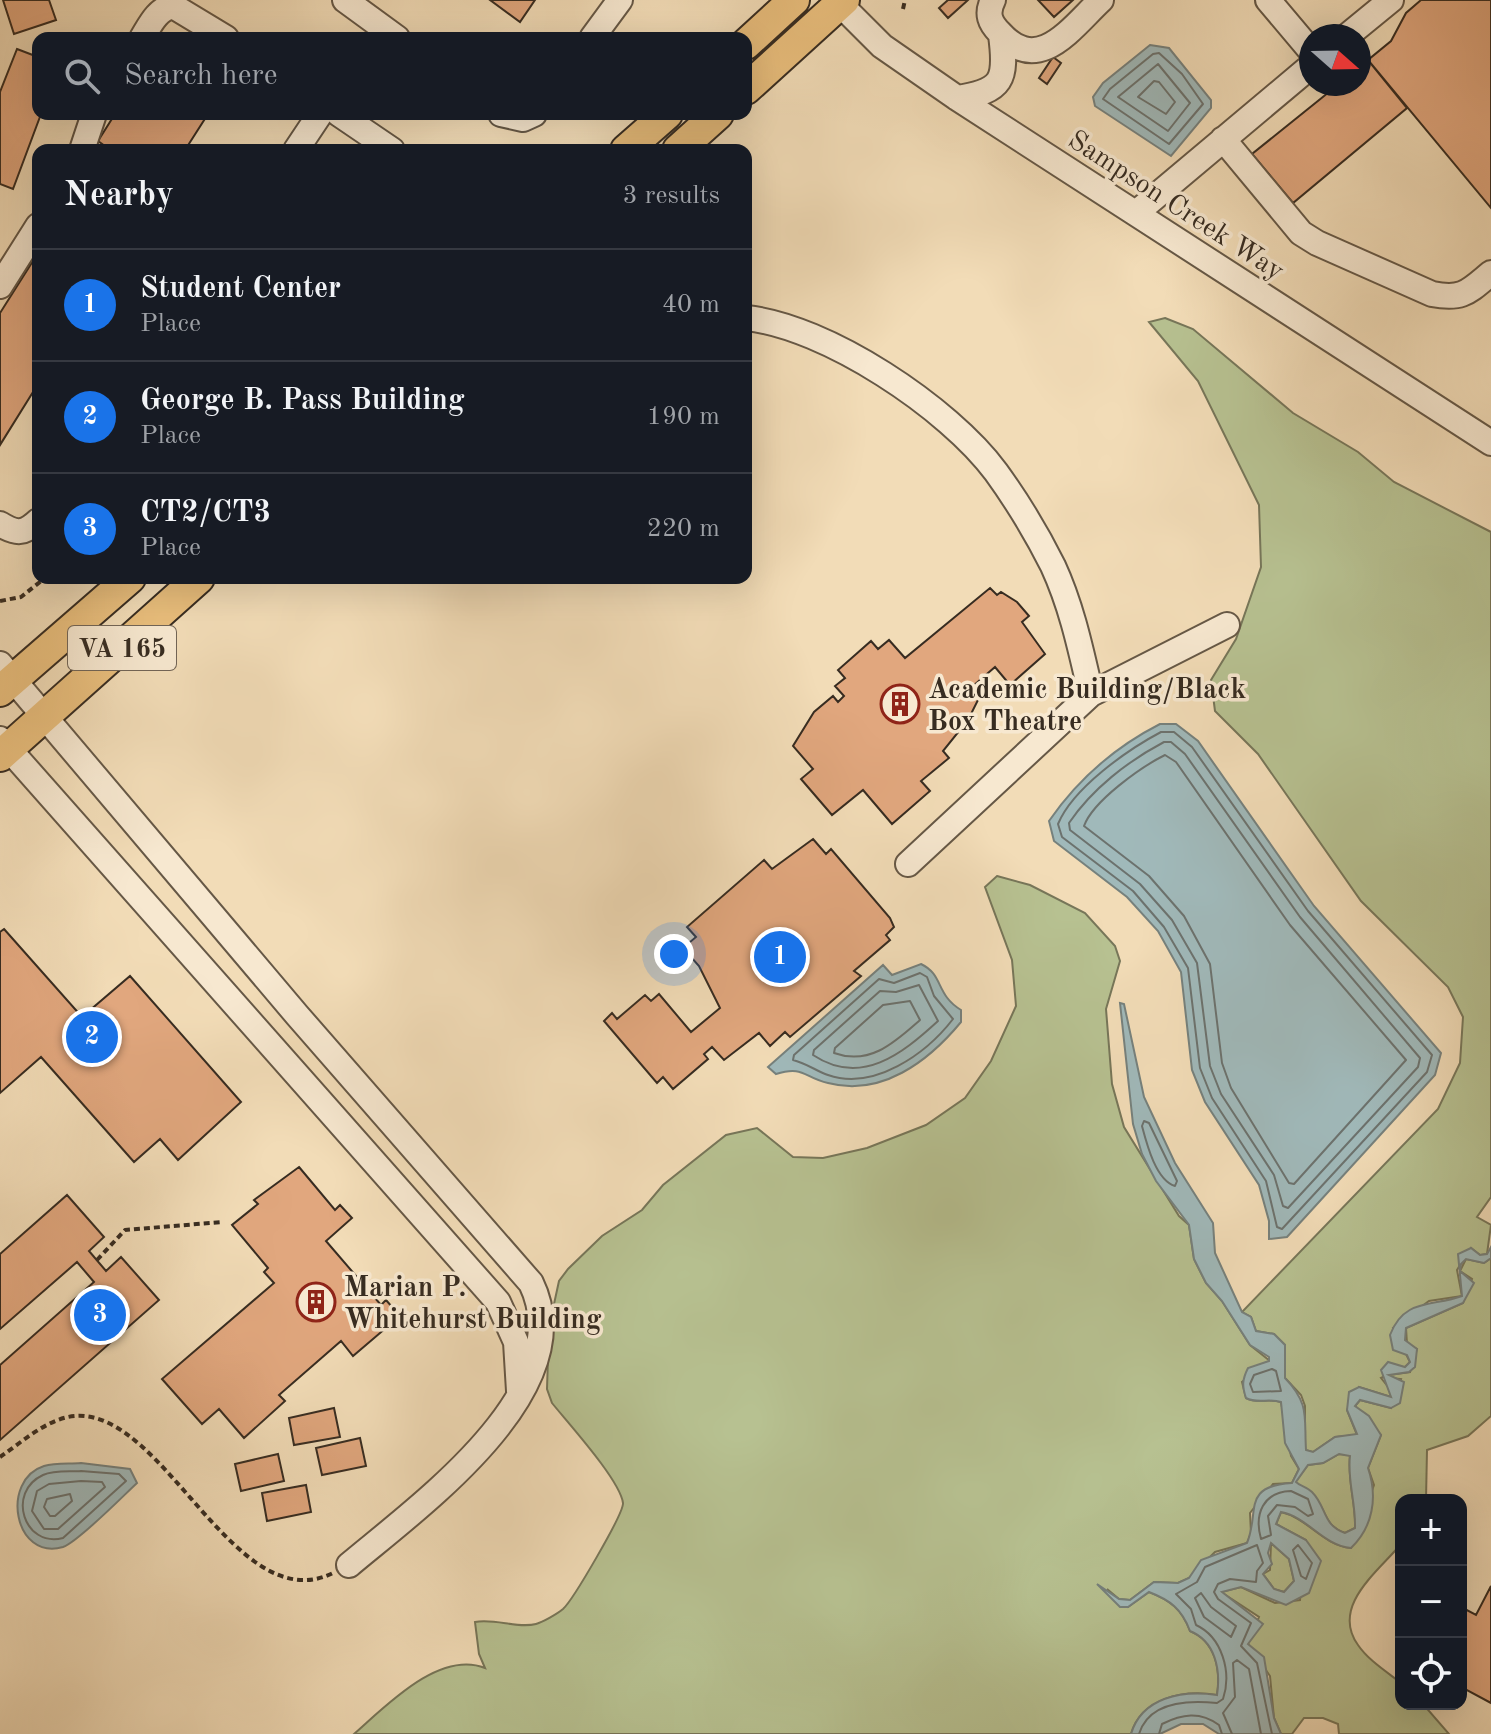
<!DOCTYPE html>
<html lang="en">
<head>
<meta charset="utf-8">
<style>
  :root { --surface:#171b24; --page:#242831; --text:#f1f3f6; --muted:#9ea1a6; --line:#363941; --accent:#1a73e8 }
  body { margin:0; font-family:"Old Standard TT",serif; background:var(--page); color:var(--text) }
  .controls { position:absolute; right:24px; bottom:24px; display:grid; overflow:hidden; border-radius:16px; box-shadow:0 8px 32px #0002 }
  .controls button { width:72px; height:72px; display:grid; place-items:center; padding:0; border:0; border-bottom:2px solid var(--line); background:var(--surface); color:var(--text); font:40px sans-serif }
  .compass { position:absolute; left:1299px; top:24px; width:72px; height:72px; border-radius:50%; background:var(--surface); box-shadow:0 8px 32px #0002; rotate:110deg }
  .you { position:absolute; left:674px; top:954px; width:28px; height:28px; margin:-20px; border:6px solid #fff; border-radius:50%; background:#1a73e8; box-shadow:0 0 0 12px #1a73e833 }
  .badge { display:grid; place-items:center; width:52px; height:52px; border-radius:50%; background:var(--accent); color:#fff; font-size:26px; font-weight:700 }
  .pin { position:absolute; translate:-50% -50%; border:4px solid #fff; box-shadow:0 2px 8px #0006 }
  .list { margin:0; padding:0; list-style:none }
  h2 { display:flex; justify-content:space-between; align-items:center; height:104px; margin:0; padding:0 32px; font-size:34px }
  h2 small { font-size:26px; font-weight:400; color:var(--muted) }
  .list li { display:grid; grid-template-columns:52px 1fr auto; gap:24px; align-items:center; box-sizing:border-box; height:112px; padding:0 32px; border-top:2px solid var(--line) }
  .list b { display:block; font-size:30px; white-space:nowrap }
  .list p { margin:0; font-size:26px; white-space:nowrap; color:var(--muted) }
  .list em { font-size:26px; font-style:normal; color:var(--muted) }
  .icon { flex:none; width:44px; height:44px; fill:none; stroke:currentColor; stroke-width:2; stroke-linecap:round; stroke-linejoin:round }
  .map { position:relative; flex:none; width:1491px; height:1734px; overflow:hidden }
  .search { position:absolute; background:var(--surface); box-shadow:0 8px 32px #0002; left:32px; top:32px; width:720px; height:88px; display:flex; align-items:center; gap:20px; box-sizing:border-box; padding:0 28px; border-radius:16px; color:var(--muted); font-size:30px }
  .panel { position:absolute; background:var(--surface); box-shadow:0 8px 32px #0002; left:32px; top:144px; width:720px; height:440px; border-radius:16px }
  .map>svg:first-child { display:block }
  .green { fill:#b7c191; stroke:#777659; stroke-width:2 }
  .water { fill:#a0b9ba; stroke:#76817d; stroke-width:2; fill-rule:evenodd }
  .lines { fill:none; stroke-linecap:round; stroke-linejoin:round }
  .shore { stroke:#6c726e; stroke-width:2 }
  .building { fill:#e1a77e; stroke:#372c21; stroke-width:2 }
  .minor-casing { stroke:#665846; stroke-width:28 }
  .major-casing { stroke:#372c21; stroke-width:34 }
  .path { stroke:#372c21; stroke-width:4; stroke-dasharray:6 4; stroke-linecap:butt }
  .minor { stroke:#f7e8d0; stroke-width:24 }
  .major { stroke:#e9be7c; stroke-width:30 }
  .labels { text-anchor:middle; stroke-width:7; stroke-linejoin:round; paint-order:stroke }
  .shield { fill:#f7e8d0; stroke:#716456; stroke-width:2 }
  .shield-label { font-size:26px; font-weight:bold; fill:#372c21 }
  .street-label { font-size:28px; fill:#372c21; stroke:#f7e8d0 }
  .poi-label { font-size:28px; font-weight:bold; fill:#372c21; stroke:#f7e8d0; text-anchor:start }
</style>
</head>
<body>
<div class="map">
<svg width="1491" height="1734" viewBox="0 0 1491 1734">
  <rect width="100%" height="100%" fill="#f2dcb7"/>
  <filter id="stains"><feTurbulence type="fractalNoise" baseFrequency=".0025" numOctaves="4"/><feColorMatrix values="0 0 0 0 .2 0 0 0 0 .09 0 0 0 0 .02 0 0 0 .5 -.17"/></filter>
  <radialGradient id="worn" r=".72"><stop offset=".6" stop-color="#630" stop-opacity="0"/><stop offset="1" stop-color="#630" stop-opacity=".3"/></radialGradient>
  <path class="green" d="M1165,318l28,11 100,84 65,39 36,30 97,50v665l-14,20 14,8 -4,29 -7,1 -9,-7 -14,22 5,26 -33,5 -36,27 17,34 -5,5 -24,11 12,15 -2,4 -32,-10 -12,23 10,25 -22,2 -22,15 -8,-2v-44l-4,-11 -16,-17v-33l-11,-11 -18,-3 -5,-14 -9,-5 196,-203 22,-46 3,-46 -15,-30 -87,-86 -103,-147 -43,-43 -4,-31 25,-41 25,-72 -2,-62 -61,-124 -49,-59z
    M997,876l33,9 55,28 30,33 5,15 -14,48 6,75 12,43 55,89 10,9 5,34 12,24 16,18 28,44 20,16 -28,21 4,16c11,6 23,0 35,4l10,54 8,13 -7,14 -19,1 -23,29 1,20 -4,10 -32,9 -26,26 -11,5 -24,-1 -24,18 -11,-1 -12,-10 21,18 21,-15c21,8 33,17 41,39 25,10 31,38 27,64 -35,-6 -76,4 -86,39h-777c32,-28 85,-84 131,-66l-6,-14 -4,-32c20,-4 43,7 61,2 7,-2 21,-10 27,-15 10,-9 61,-96 60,-106 -3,-23 -55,-80 -71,-100l-5,-14 2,-62 10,-46 9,-12 34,-33 40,-26 21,-25 63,-50 31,-7 36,29 30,1 44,-10 59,-23 39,-27 26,-37 25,-55 -4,-46 -27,-73z
    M1491,1258v158l-23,20 -41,14 -1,50h-25v44c-22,27 -71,62 -43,101 10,15 29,27 43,38v21h22l26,30h-110l-1,-10 -15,-6h-19l-12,16h-11l-7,-16 -4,-42 -22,-32 11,-27 -38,-25 20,-5 34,16 25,-3 6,-60 -30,-16 5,-12c27,6 41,33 70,36l23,-63 -6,-17 13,-33 -26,-29 5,-6 31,8 10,-29 -10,-1 -2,-3 21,-3 7,-23 -10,-5 -1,-16 57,-25 9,-24 -12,-8 6,-12 18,4z
    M1339,1454l11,1c-3,25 6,48 5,73l-10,5c-20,-7 -18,-20 -29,-35 -6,-9 -14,-10 -21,-16l13,-17 15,-2z
    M1271,1543l18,16 5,22 -10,11 -10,-3 -11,-15 7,-4z"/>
  <path class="water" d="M1150,45l19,3 42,52v8l-40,48 -76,-50 -2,-9 10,-14z
    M1160,724h16l22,17 116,165 127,147 -6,22 -148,162 -18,2v-18l-10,-36 -54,-83 -13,-32 -11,-98 -23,-41 -31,-34 -73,-56 -5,-20c29,-42 66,-74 111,-97z
    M921,964c23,11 14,30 40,46v12c-33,40 -80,75 -133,61 -24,-5 -24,-18 -52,-9l-8,-7 115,-102 9,10z
    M1120,1003l4,1 20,93 31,66 38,60 2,30 27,59 9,5 5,14 18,3 11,11v33c25,26 19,39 21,72l7,2 22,-15 22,-3 -10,-24 2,-18 10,-5 32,10 -10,-27 7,-8 17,5 5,-5 -3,-7 -14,-5 -3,-15c14,-37 42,-28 72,-39l-4,-42 13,-6 9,7 7,-1 4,-7v11l-7,5 -18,-4 -5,5 -1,7 14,12 -11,20 -57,25 -1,12 12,9 -2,18 -6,5 -20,3 15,7 -4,21 -9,5 -31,-8 -5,6 14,10 12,19 -13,33c10,29 5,59 -17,80 -29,-3 -43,-31 -70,-36l-5,12 30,16 15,21 -12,32 -23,12 -45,-18 -19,5 41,32 -15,20 16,13 10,61 7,16h-62l-16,-10h-22l-21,10h-29c11,-37 51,-44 86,-39 4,-26 -2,-54 -27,-64 -8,-22 -20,-31 -41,-39l-21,15h-8l-23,-23 22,15 11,1 24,-18 24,1 11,-5 12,-18 46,-17c13,-31 -6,-57 45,-60l7,-14 -14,-26 -4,-41c-12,-4 -24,2 -35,-4 -4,-12 -4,-18 2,-30l21,-7v-4l-19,-12 -28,-44 -16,-18 -12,-24 -5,-34 -33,-44 -14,-27 -9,-30zM1339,1454l11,2c-3,24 6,47 5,72l-10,5c-23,-8 -18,-26 -33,-41 -5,-5 -12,-6 -16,-10l12,-17 15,-2zM1271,1543l18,16 5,22 -10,11 -10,-3 -11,-15 9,-10 -4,-11z
    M81,1463l49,6 7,14c-15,14 -59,59 -74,64 -49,14 -63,-67 -19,-81 11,-3 25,-2 37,-3z"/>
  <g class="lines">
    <path class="shore" d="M1159,53l23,21 21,30 -34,40 -66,-45 7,-10 43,-35z
      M1158,64l32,39 -22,28 -50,-34z
      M1154,81l5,1 16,20 -9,12 -28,-17z
      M1161,732h13l18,15 116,164 124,144 -5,17 -145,157 -5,-2 -11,-46 -54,-83 -12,-30 -12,-100 -24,-41 -31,-36 -71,-54 -4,-13c15,-36 69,-74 103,-92z
      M1164,742h7l14,12 115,163 120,141 -2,9 -130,141 -5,-2 -9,-31 -53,-81 -11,-28 -13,-103 -25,-43 -32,-36 -70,-54 -1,-7c23,-34 59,-62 95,-81z
      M1165,755l11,7 114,163 116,135 -112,124 -5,-1 -58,-95 -9,-25 -12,-99 -26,-48 -35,-40 -65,-50c9,-25 57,-59 81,-71z
      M920,973l7,4 7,19 19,23c-27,35 -79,72 -125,56 -12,-4 -22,-12 -35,-15l1,-5 85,-76 15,4z
      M919,985l19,36c-36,33 -77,66 -125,34l1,-5 66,-59 16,1z
      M910,1001l10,19c-25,22 -50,46 -86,33l1,-5 48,-43z
      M1144,1121l5,2 28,58 -2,5c-19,-6 -28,-41 -33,-60z
      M1272,1369l4,2 5,20 -28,1 -3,-8 4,-9z
      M81,1471l38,3 7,7 -63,57c-39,10 -57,-46 -20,-63 11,-5 27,-3 38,-4z
      M81,1481l21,1 3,5 -47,42h-14l-12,-18 5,-20 12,-7z
      M1291,1491l17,8 5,15 -5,2 -13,-9 -18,-2 -9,11 3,19 -10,4c-7,-25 2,-47 30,-48z
      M70,1494l2,7 -17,15h-5l-6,-9 3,-8z
      M1298,1545l14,18 -6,16 -5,-3 -8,-26z
      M1201,1593l10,14 25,19 -5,11 -27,-20 -9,-19z
      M1139,1734c10,-33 49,-34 78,-31l6,-4c9,-27 -1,-62 -27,-74l-5,-16 -15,-15 21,-12 8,-15 52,-22 6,18 -6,8 -1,11 -26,-3 -12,5 -4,8 4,7 33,24 -10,23 16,17 15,71
      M1159,1734l3,-10c20,-10 38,-13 57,1l3,9
      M1232,1734l-9,-21 12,-16 -2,-34 4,-3 12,9 12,65"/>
  </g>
  <path class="building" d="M3,0h46l7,20 -42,14z
    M490,0h45l-15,22z
    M948,0h20l-20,18 -9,-10z
    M1038,0h35l-19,17z
    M1421,0h70v208l-123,-148 23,-19 15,-28z
    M17,49l21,8v57h3l-28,75 -13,-5v-92z
    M1053,57l8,6 -14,21 -8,-6z
    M1368,60l39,48 -114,95 -41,-49 87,-70h20v-17z
    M115,114h93l-23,36h-82l2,-4 -7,-5z
    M38,253v131l-38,61v-132z
    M990,588l7,7 4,-3 16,10 12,14 -7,6 23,32 -35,31 -15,-18 -22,19 8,8 -13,26 -25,31 6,7 -28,23 9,10 -38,33 -29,-34 -31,25 -31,-36 12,-10 -20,-23 21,-34 19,-16 5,6 6,-6 -9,-10 10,-8 -7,-8 33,-29 7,8 11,-9 16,18z
    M813,839l13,15 5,-5 59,69 4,9 -8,8 4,5 -36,31 7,5 -71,61 -5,-5 -15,14 -11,-13 -35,27 -12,-13 -8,7 4,5 -35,30 -10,-12 -6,6 -53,-62 8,-8 5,6 28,-24 6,6 8,-7 32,38 29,-24 -21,-42 -16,-18 13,-11 -9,-10 77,-67 8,9z
    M4,929l78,88 48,-41 111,126 -63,58 -18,-21 -26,23 -93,-105 -41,36v-161z
    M299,1167l36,43 5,-5 12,13 -26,23 55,64 5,-5 14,16 -47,40 -12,-15 -62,54 6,6 -41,37 -25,-29 -17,15 -40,-45 112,-96 -10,-11 4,-4 -36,-43 26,-21 -4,-4z
    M67,1195l37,42 -15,14 17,20 15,-14 38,43 -159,140v-75l94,-83 -17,-20 -77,67v-75z
    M334,1408l6,29 -46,8 -5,-27z
    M360,1438l6,28 -44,9 -6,-27z
    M278,1454l6,27 -43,10 -6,-27z
    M306,1485l5,27 -44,9 -5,-28z
    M1491,1586v117l-30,-16v-80l15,8z"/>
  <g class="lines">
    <defs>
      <path id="minor" d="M345,0l52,38
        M836,0l46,46 75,52 534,345
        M993,0c-7,14 -3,23 7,33 39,43 71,-5 101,-33
        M1268,0l43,51
        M1347,36l44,-36
        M142,38c8,-13 15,-29 31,-32l53,32
        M592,38l28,-38
        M957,98c46,-7 50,-18 44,-63
        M339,114l53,36
        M501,114l22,5 11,-5
        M1223,139l78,94 16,10 115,51c31,6 36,-2 59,-21
        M82,150l12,-36
        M296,150l24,-36
        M1136,213l175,-147
        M0,286l38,-60
        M746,318c80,8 203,90 250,154 21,29 41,62 57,94 19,41 28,85 38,128l-183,170
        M0,524c16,10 24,10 38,-3
        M0,664l297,351 234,268c52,106 -112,223 -182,282
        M1091,694l136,-69
        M0,739l498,563 18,40 3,49"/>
      <path id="major" d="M746,44l48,-44
        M746,89l98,-89
        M626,150l41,-36
        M678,150l40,-36
        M0,691l130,-113
        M0,756l199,-178"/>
    </defs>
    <use href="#minor" class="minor-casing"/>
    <use href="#major" class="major-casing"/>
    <path class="path" d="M903,9l2,-9
      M0,601l21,-4 24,-19
      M97,1260l28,-30 97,-8
      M0,1457c22,-15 48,-39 75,-41 90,-7 160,205 258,157"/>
    <use href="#minor" class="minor"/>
    <use href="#major" class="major"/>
  </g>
  <defs>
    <symbol id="building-ring" viewBox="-11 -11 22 22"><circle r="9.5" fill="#f7e8d0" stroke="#8f2418" stroke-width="1.5"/><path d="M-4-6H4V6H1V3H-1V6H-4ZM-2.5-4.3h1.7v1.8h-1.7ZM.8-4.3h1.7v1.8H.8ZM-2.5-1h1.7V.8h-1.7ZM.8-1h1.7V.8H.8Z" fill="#8f2418"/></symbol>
  </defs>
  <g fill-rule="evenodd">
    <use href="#building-ring" x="878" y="682" width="44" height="44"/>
    <use href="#building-ring" x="294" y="1280" width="44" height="44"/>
  </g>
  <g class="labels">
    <rect class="shield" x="68" y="626" width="108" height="44" rx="6"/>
    <g class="shield-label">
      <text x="122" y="657">VA 165</text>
    </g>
    <g class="street-label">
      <text transform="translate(1177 204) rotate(33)" y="10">Sampson Creek Way</text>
    </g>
    <g class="poi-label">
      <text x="928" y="698">Academic Building/Black<tspan x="928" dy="32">Box Theatre</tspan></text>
      <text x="344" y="1296">Marian P.<tspan x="344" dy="32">Whitehurst Building</tspan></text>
    </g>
  </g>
  <rect width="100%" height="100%" filter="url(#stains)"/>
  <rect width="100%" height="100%" fill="url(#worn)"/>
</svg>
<div class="controls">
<button>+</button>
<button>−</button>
<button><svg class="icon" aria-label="locate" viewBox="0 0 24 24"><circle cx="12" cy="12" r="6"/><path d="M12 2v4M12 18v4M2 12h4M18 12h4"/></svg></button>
</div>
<svg class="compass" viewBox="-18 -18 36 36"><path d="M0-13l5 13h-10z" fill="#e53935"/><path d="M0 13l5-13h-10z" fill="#9ea1a6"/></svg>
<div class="you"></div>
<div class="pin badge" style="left:780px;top:957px">1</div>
<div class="pin badge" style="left:92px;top:1037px">2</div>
<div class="pin badge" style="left:100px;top:1315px">3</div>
<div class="search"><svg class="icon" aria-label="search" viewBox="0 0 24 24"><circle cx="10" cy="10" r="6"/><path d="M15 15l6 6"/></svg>Search here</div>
<section class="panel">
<h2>Nearby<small>3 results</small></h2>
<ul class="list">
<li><span class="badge">1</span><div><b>Student Center</b><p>Place</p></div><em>40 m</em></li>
<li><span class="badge">2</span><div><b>George B. Pass Building</b><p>Place</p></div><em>190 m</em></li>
<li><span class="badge">3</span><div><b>CT2/CT3</b><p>Place</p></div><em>220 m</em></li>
</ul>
</section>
</div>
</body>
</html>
